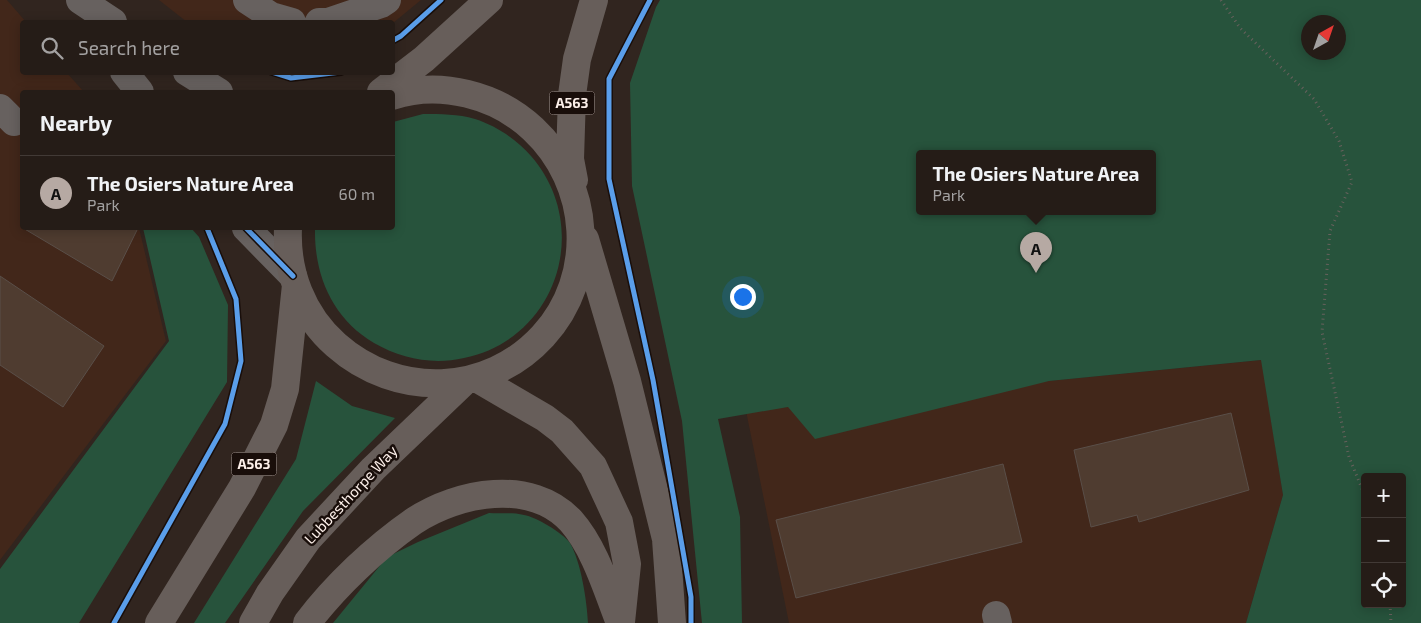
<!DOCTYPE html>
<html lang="en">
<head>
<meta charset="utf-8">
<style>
  :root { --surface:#251c17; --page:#312924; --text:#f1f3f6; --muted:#a3a1a1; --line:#423a36; --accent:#b6a9a3 }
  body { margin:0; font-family:"Exo 2",sans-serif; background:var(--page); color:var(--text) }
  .controls { position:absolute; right:15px; bottom:15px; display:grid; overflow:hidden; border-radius:5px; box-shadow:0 2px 12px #0003 }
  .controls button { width:45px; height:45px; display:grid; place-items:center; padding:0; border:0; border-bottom:1px solid var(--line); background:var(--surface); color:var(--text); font:25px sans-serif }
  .compass { position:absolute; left:1301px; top:15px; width:45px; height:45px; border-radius:50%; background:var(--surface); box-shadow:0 2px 12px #0003; rotate:40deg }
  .you { position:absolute; left:742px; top:296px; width:18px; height:18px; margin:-12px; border:4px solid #fff; border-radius:50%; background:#1a73e8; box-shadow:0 0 0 8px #1a73e833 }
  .badge { display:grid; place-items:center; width:32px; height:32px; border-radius:50%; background:var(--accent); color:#111; font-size:16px; font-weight:700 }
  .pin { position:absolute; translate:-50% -41px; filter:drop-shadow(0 1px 2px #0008) }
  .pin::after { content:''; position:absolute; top:26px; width:18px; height:15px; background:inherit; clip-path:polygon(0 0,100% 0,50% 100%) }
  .popup { position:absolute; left:916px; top:150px; width:240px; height:65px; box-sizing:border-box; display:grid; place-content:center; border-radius:5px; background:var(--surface); filter:drop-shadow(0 1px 4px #0005); font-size:16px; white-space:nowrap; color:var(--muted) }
  .popup b { font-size:19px; color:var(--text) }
  .popup::after { content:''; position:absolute; left:50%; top:100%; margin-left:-10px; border:10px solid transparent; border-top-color:var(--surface) }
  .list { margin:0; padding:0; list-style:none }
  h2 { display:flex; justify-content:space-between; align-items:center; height:65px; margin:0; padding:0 20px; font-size:21px }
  h2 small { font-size:16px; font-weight:400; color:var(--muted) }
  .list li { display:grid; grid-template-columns:32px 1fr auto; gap:15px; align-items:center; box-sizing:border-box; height:75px; padding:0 20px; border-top:1px solid var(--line) }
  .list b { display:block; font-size:19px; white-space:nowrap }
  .list p { margin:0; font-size:16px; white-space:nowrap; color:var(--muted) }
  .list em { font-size:16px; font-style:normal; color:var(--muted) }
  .icon { flex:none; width:28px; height:28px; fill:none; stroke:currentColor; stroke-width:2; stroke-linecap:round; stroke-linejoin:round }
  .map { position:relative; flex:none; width:1421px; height:623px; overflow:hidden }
  .search { position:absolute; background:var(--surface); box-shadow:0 2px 12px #0003; left:20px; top:20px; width:375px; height:55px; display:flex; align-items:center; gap:12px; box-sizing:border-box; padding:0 18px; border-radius:5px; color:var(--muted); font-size:19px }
  .panel { position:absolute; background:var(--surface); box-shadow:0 2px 12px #0003; left:20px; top:90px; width:375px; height:140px; border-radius:5px }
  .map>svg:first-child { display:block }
  .built { fill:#42271a }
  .green { fill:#27533c; fill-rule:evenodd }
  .building { fill:#4f3c30; stroke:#5a4f49 }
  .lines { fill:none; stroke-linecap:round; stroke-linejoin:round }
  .path { stroke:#68615d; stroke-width:3; stroke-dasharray:1 4; stroke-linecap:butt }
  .minor { stroke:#67615f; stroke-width:28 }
  .highway { stroke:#675e5a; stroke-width:28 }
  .cycleway-casing { stroke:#190e0a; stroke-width:8 }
  .cycleway { stroke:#5a9eea; stroke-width:5 }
  .labels { text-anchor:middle; stroke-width:5; stroke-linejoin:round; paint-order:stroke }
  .shield { fill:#190e0a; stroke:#b9aca7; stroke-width:1 }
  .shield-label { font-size:14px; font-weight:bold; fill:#fdf0ea }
  .street-label { font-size:15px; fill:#fdf0ea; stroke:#190e0a }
</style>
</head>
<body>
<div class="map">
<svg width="1421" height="623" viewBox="0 0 1421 623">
  <rect width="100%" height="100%" fill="#31251f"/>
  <path class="built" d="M0,0h7l19,22h-4v50l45,1 17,19h-62v136h117l27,113 -166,219z
    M159,0h262l-28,23 -206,-1z
    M1262,360l21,135 -37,128h-457l-43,-212z"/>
  <path class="green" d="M660,0h761v623h-175l37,-128 -22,-135 -212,21 -234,58 -27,-32 -70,12 22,98 2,106h-40l-20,-202 -50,-235 -2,-103 26,-76zM1338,22v30h-30v-30zM1152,154v58h-232v-58zM1365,477h37v127h-37z
    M423,114c18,0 35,0 52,5 22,7 42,21 56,37 62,71 26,183 -67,202 -31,7 -62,1 -90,-15 -42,-25 -60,-68 -59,-115h77l1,-106z
    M143,228h48l8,9 29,68 -1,77 -148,241h-79v-54l169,-228z
    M316,381l36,25 43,12 -92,93 -78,112h-31l102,-164z
    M489,513c11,1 24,-1 35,2 12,2 39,18 46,28 11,19 17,58 18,80h-255l54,-66 31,-15z"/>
  <path class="building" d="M23,228h115l-26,53z
    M0,276l104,70 -41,61 -63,-42z
    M1231,413l18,77 -110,32 -2,-7 -46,12 -17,-77z
    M1003,464l19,78 -226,56 -20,-78z"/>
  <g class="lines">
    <path class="path" d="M1221,0l19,28 74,71 25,42 13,41 -22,49 -8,101 27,125 16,39
      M1390,604l1,19"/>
    <path class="minor" d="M80,0l33,22
      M247,0l24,16 21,6
      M319,22h9l53,-18 6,-4
      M124,72l16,20
      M187,72l32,20
      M0,108l14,14
      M246,228l47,48
      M996,615l2,8"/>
    <path class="highway" d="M381,92l43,-33 65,-59
      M574,180l-4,-21 2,-64 5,-36 17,-59
      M288,228c-2,44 14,87 48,117 61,54 152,51 207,-9 55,-60 48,-153 -10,-207 -36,-34 -93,-49 -141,-33
      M585,239l42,142 39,158 6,84
      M476,378l69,40 17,13 31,35 26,56 8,42 -6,58
      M159,623l83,-135 32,-63 11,-36 11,-104
      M253,623l17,-30 38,-54 65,-70 92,-88
      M307,623c28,-37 68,-75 107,-102 44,-29 117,-43 157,0 24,27 36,69 49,102"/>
    <defs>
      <path id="cycleway" d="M650,0l-41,79v100l44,201 38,217v26
        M392,41l9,-5 40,-36
        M272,72l19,6 50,-6
        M246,228l47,48
        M114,623l111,-199 16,-63 -5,-62 -29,-71"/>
    </defs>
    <use href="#cycleway" class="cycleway-casing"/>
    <use href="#cycleway" class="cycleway"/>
  </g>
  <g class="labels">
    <g class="shield">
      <rect x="549.5" y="91.5" width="45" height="23" rx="4"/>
      <rect x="231.5" y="452.5" width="45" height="23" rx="4"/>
    </g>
    <g class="shield-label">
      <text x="572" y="108">A563</text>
      <text x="254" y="469">A563</text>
    </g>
    <g class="street-label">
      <text transform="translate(351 495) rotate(-47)" y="5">Lubbesthorpe Way</text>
    </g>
  </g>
</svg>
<div class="controls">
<button>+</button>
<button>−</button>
<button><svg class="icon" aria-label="locate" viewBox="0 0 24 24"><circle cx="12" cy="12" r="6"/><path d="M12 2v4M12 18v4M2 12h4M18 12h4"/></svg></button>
</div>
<svg class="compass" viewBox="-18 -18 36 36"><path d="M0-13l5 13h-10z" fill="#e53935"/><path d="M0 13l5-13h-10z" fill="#a3a1a1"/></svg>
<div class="you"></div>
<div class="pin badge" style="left:1036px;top:273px">A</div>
<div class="popup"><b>The Osiers Nature Area</b>Park</div>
<div class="search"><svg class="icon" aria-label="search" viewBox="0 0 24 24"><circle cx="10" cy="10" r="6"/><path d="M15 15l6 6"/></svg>Search here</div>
<section class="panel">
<h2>Nearby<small></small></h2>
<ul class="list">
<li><span class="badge">A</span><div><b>The Osiers Nature Area</b><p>Park</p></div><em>60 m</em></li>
</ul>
</section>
</div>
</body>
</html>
